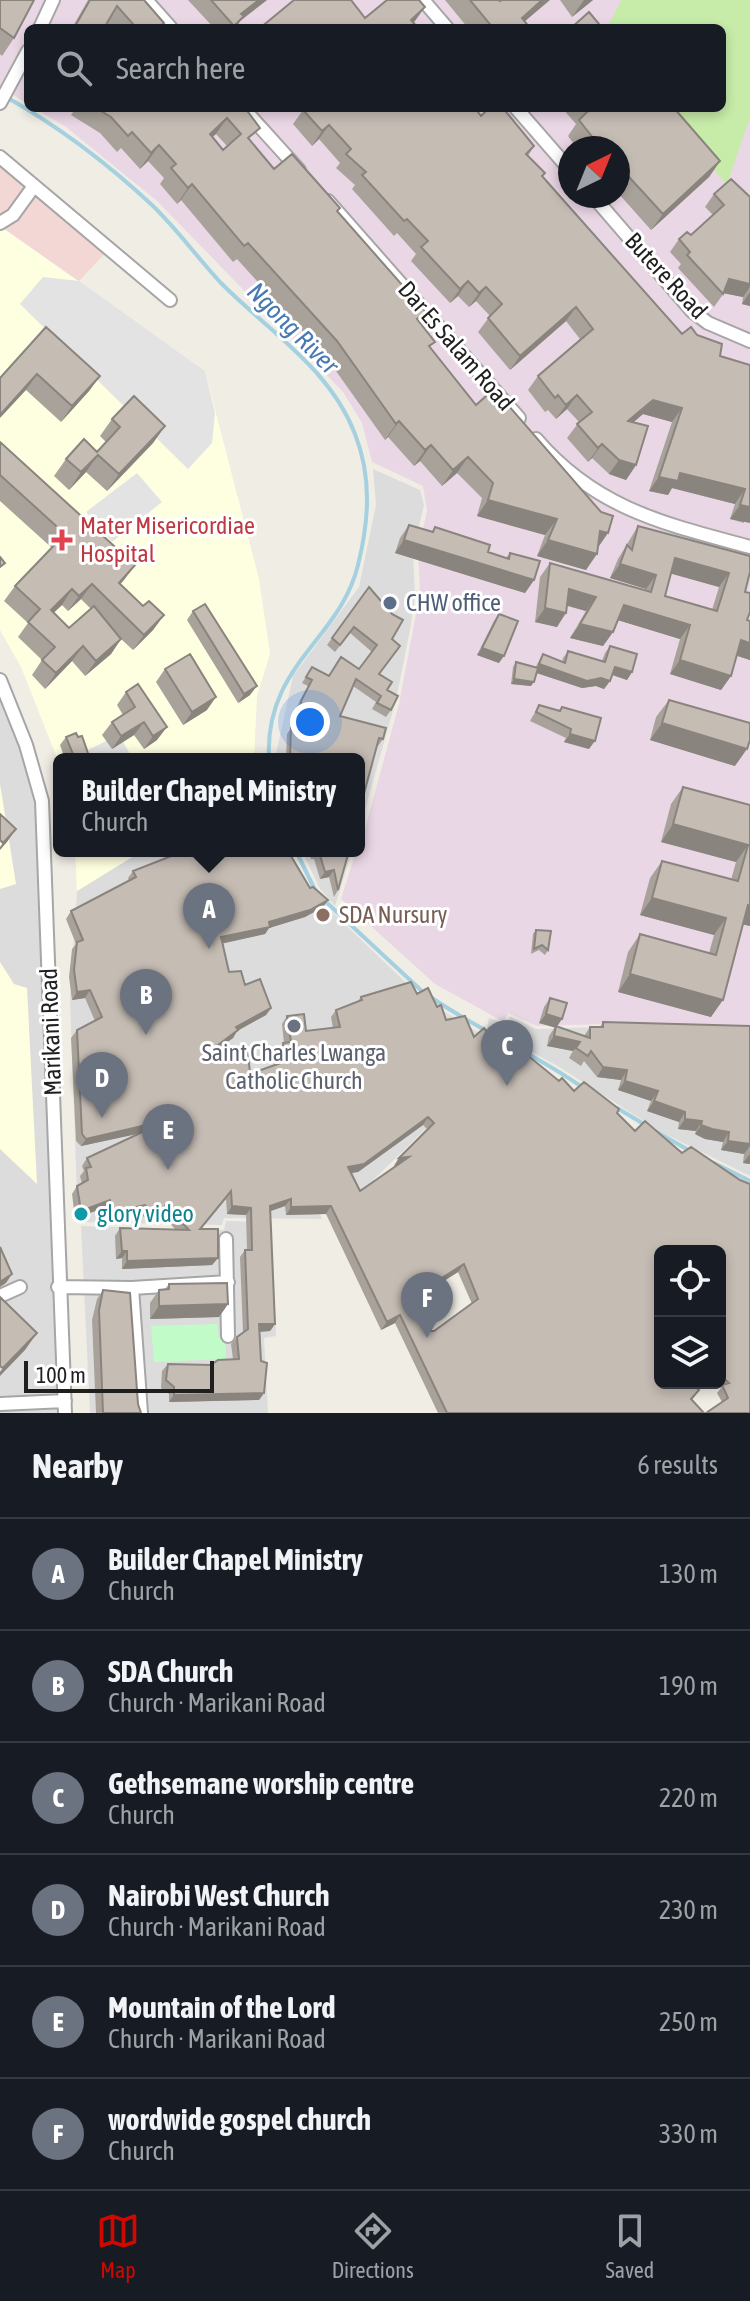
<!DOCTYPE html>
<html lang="en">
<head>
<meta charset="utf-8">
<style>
  :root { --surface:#171b24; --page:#20242c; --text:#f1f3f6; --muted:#9ea1a6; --line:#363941; --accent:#cf0900 }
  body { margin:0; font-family:"Asap Condensed",sans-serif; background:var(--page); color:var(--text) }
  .controls { position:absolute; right:24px; bottom:24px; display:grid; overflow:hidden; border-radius:12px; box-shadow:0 4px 12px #0003 }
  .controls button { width:72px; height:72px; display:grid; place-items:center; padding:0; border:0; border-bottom:2px solid var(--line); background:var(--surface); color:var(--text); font:40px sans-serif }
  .compass { position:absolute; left:558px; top:136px; width:72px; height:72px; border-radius:50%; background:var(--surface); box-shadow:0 4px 12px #0003; rotate:43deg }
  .scale { position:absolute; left:24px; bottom:20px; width:190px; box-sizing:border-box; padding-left:8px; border:4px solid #1f1f1f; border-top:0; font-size:22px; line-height:28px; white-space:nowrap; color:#1f1f1f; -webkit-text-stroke:6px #fff; paint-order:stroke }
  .you { position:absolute; left:310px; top:722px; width:28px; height:28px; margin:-20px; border:6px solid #fff; border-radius:50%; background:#1a73e8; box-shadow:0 0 0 12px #1a73e833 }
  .badge { display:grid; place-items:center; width:52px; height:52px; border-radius:50%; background:var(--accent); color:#fff; font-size:26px; font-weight:700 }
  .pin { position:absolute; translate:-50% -66px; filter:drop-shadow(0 2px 4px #0008) }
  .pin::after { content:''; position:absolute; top:42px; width:28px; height:24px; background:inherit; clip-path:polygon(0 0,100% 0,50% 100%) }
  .popup { position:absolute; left:53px; top:753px; width:312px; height:104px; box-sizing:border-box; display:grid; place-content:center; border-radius:12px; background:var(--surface); filter:drop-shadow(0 2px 6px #0005); font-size:26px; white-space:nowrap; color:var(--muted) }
  .popup b { font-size:30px; color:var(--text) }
  .popup::after { content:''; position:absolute; left:50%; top:100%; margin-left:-16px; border:16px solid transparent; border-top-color:var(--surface) }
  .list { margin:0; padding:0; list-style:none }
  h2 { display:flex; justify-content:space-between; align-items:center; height:104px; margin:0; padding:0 32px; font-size:34px }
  h2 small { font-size:26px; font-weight:400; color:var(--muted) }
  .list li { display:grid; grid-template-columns:52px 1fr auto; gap:24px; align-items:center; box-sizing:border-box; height:112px; padding:0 32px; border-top:2px solid var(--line) }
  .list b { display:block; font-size:30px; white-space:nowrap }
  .list p { margin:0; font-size:26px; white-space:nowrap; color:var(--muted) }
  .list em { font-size:26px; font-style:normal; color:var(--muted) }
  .icon { flex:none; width:44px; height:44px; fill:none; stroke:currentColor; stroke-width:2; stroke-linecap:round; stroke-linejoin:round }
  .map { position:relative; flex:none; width:750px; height:1413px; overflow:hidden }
  .search { position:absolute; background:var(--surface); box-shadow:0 4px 12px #0003; left:24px; right:24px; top:24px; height:88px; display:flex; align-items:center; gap:20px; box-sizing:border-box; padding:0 28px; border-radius:12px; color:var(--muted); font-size:30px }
  .sheet { height:776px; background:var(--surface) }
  nav { display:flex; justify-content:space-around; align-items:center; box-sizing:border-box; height:112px; border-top:2px solid var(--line); background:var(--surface); font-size:22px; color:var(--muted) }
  nav a { display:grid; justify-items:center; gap:4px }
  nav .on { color:var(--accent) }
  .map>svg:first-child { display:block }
  .residential { fill:#dddcdc }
  .commercial { fill:#f2d7d4 }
  .industrial { fill:#ead7e5; fill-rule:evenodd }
  .education { fill:#feffe0 }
  .grass { fill:#c7eca9 }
  .park { fill:#c1fcc8 }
  .parking { fill:#e3e3e3 }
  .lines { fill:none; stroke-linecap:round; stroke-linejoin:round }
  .stream { stroke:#a4d0e0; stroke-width:4 }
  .minor-casing { stroke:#a6a6a6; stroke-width:16 }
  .minor { stroke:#fff; stroke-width:12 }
  .wall { fill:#a9a29b; fill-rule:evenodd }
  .shaded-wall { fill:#8a847e }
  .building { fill:#c5bcb4; stroke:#8a847e; stroke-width:2; fill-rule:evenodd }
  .health-dot { fill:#e0444e; stroke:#fff; stroke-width:3 }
  .service-dot { fill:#5c6f8a; stroke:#fff; stroke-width:3 }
  .education-dot { fill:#8d6e63; stroke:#fff; stroke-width:3 }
  .worship-dot { fill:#6b7280; stroke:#fff; stroke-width:3 }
  .culture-dot { fill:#0f9aa8; stroke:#fff; stroke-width:3 }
  .labels { text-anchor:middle; stroke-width:6; stroke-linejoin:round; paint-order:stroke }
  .street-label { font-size:24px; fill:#1f1f1f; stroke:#fff }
  .health-label { font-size:24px; fill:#be3a42; stroke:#fff; text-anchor:start }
  .service-label { font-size:24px; fill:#4e5e75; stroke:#fff; text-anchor:start }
  .education-label { font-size:24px; fill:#785e54; stroke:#fff; text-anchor:start }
  .worship-label { font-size:24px; fill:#5b616d; stroke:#fff }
  .culture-label { font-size:24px; fill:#0d838f; stroke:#fff; text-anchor:start }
  .water-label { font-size:26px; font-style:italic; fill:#4779b4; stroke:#fff }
</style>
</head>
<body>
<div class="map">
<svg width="750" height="1413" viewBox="0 0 750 1413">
  <rect width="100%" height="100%" fill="#f0ede5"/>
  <path class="residential" d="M373,469l47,21 4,15 -11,47 2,44 -5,34 -14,70 -37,131v-72h-84l18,-83 66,-89 17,-82z
    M0,688l32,58 20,281 14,386h-66z
    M142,851h148l19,39 113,108 85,52 -143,139 -47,19 5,11 -98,-1 -2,7 -144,-3 -8,-223 7,-108z
    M302,851h50l-17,55 -15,-17z
    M510,1016l26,13 65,-2 149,8v141l-89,-44 -105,-67 -69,-36 2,-11 18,7z
    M226,1221l46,1 4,114 -12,2 4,75h-178l-9,-187 143,4z"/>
  <path class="commercial" d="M0,167l109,82 -30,32 -79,-55z"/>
  <path class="industrial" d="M0,0h750v1032l-142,-8 -71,2 -29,-13 -4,9 -69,-38 -94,-85 15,-48h3l40,-147 21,-111 -2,-43 9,-39 -4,-25 -51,-24 -10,-39 -19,-31 -186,-191 -91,-74 -32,-19h688v-80h-694v76l-28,-17zM570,148h48v48h-48z"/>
  <path class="education" d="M0,226l205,145 54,208 11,75 -13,42 -3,63h-195v4l-38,-96 -21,-37z
    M0,784l16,100 -16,5z
    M75,851h67l-65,40z
    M0,962l14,22 13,4 10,196 -37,-35z"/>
  <path class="grass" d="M621,0h129v117l-23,68 -67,-77h62v-80h-115z"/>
  <path class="park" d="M217,1324l2,14h6l1,21 -72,3 -3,-36z"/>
  <path class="parking" d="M43,277l36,4 126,90 10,42 -3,30 -24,26 -168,-165z
    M137,473l25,29 -50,40 -26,-30z
    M106,741l17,1 10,17h-42l-3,-9z"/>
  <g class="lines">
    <path class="stream" d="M6,97c52,29 102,67 146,108 24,23 45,52 68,77 48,49 110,86 135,152 17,43 14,87 3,131 -18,75 -94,100 -89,194
      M296,851l20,41
      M325,901l99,92
      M432,998c48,33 102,55 150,89
      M617,1108l30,18
      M655,1131l37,21
      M714,1163l36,18"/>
    <defs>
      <path id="minor" d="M146,0l25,28
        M423,0l24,28
        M40,28l13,-28
        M0,103l28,-52
        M243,108l56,62
        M516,108l54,62
        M0,157l170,143
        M593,196l99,115 16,12 42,18
        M328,201l191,217
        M0,223l13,-8 21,-29
        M536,439c60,70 129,85 214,108
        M0,680l26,65 16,56 23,612
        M226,1239l2,97
        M58,1287l74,1 96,-6
        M132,1288l9,125
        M0,1296l20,-9
        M0,1404l65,-3"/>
    </defs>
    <use href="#minor" class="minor-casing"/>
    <use href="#minor" class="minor"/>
  </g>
  <path class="wall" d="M0,0l14,38 -12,18 -2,-2z
    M88,0h56l20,23 -4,5h-49l-4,-5 -3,5h-32z
    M188,0h79l-27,21 -4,7h-22z
    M445,0h54l26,21 5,7h-62z
    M560,0h33l-21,17z
    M76,108h169l5,33 24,28 66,39 -3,4 82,110 12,26 45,57 122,143 -12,22 -49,-14 8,-21 -68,-19 5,-18 -25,-25 -15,13 -22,-25 -6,5 -26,-29 -3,3 -59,-83 -89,-98 -4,3 -52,-62 -4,4 -17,-20 4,-6 -16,-17 -8,8 -19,-21 -4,4 -17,-19 -29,-18zM216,134l11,12 -4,4 -11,-13z
    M562,108h112l46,53 -11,16 -58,53 -33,-37v-45h-41l-9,-12 8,-12z
    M303,110l178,6 53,30 -6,10 15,21 139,157 15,1 23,21 30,9 -6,158 -14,-4 5,-15 -63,-16 -4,7 -19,-4 23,-69 -29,-8 -10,8 3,43 -10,15 -17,-6 -17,-16 -4,4 -21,-24 12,-16 -12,-13 -11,10 -8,-9 -3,2 -17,-22 10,-14 42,-37 -14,-18 -56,49 -32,-38 12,-16 -14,-15 -7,6 -11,-11 -8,7 -39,-42 5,-7 -19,-21 -3,3 -42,-47 3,-4 -19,-17 4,-5 -21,-24 -7,7 -19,-22z
    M714,194l36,3v109l-8,-2 1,-7 -19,-4 -10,14 -36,-39 3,-4 -11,-12 9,-13 12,-4 22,-20 -8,-8z
    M46,327l54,49 -11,15 -28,31 -35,-32z
    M112,419l53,7 -12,17 -46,48 -21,-19 -17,18 -15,-14 12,-17 31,-7 9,-10 -6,-6z
    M0,442l135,123 -15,19 23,22 21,9 -11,15 -20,20 -12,-11 -10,15 -26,22 -13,-15 -27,28 -13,-14 10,-15 -24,-23 10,-14 -24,-22 11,-15 37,-38 -52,-47zM81,599l10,10 -22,19 -16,-15 9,-8 6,6z
    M409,525l23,7 3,-5 53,25 18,6 4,-5 24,27 -9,13 -130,-40 5,-15z
    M638,526l112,30 -5,36 2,28 3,1v39l-13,-4 -6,20 -10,14 -51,-16 10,-35 -62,-19 -5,12 -10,14 -33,-8 16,-27 -19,-5 -10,21 -22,-5 5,-45 10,-14 95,27 1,-1 -36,-11 8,-19zM671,573l48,14 -7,23 -47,-14z
    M369,587l23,52 -13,36 8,15 4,20 -5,7 -14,-8 4,-7 -23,-16 -13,30 43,23 -5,7 -1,-1 -18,14h-73l1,-25 4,-6 5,-2v-18l12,-22 -6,-3 10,-16 17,8 30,-6 13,-17 -22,-19 -15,19 -8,-7z
    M193,611l57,84 -12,8 -51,-83z
    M499,614v49l-22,-8 17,-34z
    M610,646l22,26 -5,8 -15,-5 -2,6 -6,8 -8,-3 -14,2 -46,-15 -5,13 -20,-2 2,-17 3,-5 19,6 8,-14 19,8 1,-4 5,-7 34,10 3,-8z
    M165,669l42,41 -24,15 -27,-43z
    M126,692l31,48 -13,9 -10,-14 -22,14 -10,-14 10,-13 11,-7 -6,-10z
    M669,700l66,66 -85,-26 6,-23z
    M539,705l20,6 3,-4 27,42 -25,-7 2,-4 -36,-17z
    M66,737l24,22h-25l-5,-14z
    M683,787l67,18v121l-7,-2 -32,93 -93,-25 10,-40 12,-18 69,19 5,-18 -74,-20 10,-37 12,-17 69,19 5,-18 -75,-20 10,-38z
    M184,851h104l22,37 3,-1 15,13 -5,7 -18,10 -36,11 -4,6 -42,9 6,29 12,-1 4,14 15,-6 11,29 -5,7 -29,16 -4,7 -20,14 34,-5 3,25 11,-2 19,-7 -2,-12 6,-8 -2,-19 5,-8 17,-2 2,17 27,-3 -2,-11 5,-7 22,-9 3,-4 50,-15 6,12 11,-6 9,19 4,-2 5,15 19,-4 9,21 10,-9 18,27 13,-10 44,36 3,-3 12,13 10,-9 35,27 -2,4 18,18 10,-10 37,32 9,-6 49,33 10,4v229h-44l16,-11 -5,-9 4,-5 -5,-5h4v-132h-60v132h32l7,7 -7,10 12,13h-266l-43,-90 -14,7 -55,-116 -40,1 -1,-9 -15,5 5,113 -5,7 -10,1 1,29 6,2 -3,30 -5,7 -90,2v-8l-8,-6 1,-17 6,-7 43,1 7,-5 15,-1 -2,-15 6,-7 6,-4 -3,-76 5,-7h2l-1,-35 -19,-1 -1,-15 -25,30h17v29l-6,7 -90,4v-11l-6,1 -1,-23 5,-8 56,2 -16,-17 -11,9 -10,-10 -31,7 -4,-11 -29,10 -3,-24 5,-8 5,-2 -2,-8 4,-5 -2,-5 5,-8 52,-25 -58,13 -5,-5 -5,-103 6,-8 18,-9 -10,-23 -13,2 -3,-23 3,-28 4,-5 -10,-25 5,-8 58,-30 -1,-3 5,-7zM423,1125l4,4 -28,29 -5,8 2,-1 -36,26 -8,-18 6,-1zM458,1272l14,32 -38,27h-6l-15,-17 24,-16 5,-8 -3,-6z
    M309,851h40l-11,39 -4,7 -5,-20 -9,2 -6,-20h-3z
    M536,930l12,20 -3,5 -6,-5 -8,4 2,-20z
    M550,998l7,28 27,10 6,-9h10l3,-5 147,4v138l-7,-1 1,-9 -23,-4 2,-8 -18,-3 -10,-5 1,-3 -18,-2 1,-7 -32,-11 4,-10 -33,-11 3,-10 -24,-3 -13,-16 -3,5 -12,-8 4,-7 -26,-5 2,-10 6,-9 -16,-4 5,-16z
    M169,1284l59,20 -9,13 -69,2v-16l9,-13 6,-1z
    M103,1290l35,114 3,9h-45l-4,-93 5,-21z"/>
  <path class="shaded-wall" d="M259,0h8l-27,21 -4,7h-3l8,-14z
    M542,0h8l-33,28 5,-10z
    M584,0h9l-21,17z
    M425,7l-10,14 -7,7 3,-8z
    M227,118l-11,16 -18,16 12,-16z
    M329,125l-10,14 -7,7 10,-15z
    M159,145l-11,16 -8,8 11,-16z
    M720,161l-11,16 -58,53 12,-16z
    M192,184l-11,16 -4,4 11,-16z
    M729,279l21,5v3l-7,10 -21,-4z
    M468,281l-10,15 -8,7 10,-14z
    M486,287l-10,14 -7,6 10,-14z
    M750,292v14l-8,-2z
    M576,307l-10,14 -56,49 10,-14z
    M37,374l-11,16 -26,28v-3z
    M100,376l-11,15 -28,31 11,-16z
    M577,395l-10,14 -11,10 10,-14z
    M653,400l29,8 -10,14 -29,-8 -25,22 10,-15z
    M399,421l-11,16 -3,3 11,-16z
    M165,426l-12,17 -46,48 12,-17z
    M602,444l-10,14 -4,4 10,-14z
    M431,445l-11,16 -6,5 11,-16z
    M98,455l-12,17 -17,18 12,-18z
    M468,457l-11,16 -15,13 11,-16z
    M619,460l17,5 -10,15 -17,-6z
    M680,473l65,16 -10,15 -63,-16 -4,7 -19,-4 10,-14z
    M488,500l69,19 -12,16 -68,-19z
    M740,505l10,2v16l-20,-4z
    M600,531l8,2 -11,16z
    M404,540l130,40 -9,13 -130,-40z
    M548,540l49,14 -11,16 -49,-14z
    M675,558l54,15 -10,14 -54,-15z
    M620,564l36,11 -10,14 -36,-11z
    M135,565l-11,15 -16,18 11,-15z
    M92,584l-11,15 -13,12 11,-15z
    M72,589l-10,16 -22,21 11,-16z
    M569,589l27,8 -10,14 -27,-8z
    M624,605l66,20 -10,14 -66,-20z
    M545,608l21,5 -9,14 -22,-5z
    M164,615l-11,15 -20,20 11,-15z
    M580,624l33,8 -10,14 -33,-8z
    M121,639l-10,15 -26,22 11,-15z
    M741,640l9,3v17l-18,-6z
    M83,646l-11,15 -27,28 11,-16z
    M482,648l22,8 -5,7 -22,-8z
    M680,660l51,16 -10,14 -51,-16z
    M539,664l62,14 9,3 -6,8 -8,-3 -14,2 -48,-16z
    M615,667l17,5 -5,8 -17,-6z
    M514,679l20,3 -3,4 -20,-2z
    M257,686l-7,9 -12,8 6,-9z
    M216,697l-9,13 -24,15 9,-13z
    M144,722l-10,13 -22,14 9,-13z
    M662,723l85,26 -12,17 -85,-26z
    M167,727l-10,13 -13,9 9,-13z
    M570,734l25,7 -6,8 -25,-7z
    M673,824l75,21 -12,17 -75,-20z
    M16,829l-9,13 -7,8v-3l3,-4z
    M334,870l-5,7 -9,2 5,-7z
    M652,898l74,20 -12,17 -74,-20z
    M328,900l-5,7 -18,10 -36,11 -4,6 -49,11 5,-8 48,-15z
    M748,905l2,1v20l-14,-3z
    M630,974l93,26 -12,17 -93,-25z
    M90,990l-5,8 -13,2 5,-8z
    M271,1008l-5,7 -29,16 -4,7 -32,23 5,-7 30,-27z
    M546,1014l16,5 -6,9 -17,-5z
    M554,1036l26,6 -7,9 -26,-5z
    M603,1067l24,3 -6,10 -24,-3z
    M625,1081l33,10 -7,10 -33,-11z
    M654,1101l31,11 -6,10 -32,-11z
    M428,1117l-5,8 -65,47 -15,2 5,-7z
    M685,1119l17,2 -6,10 -18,-2z
    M147,1125l-5,8 -61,13 5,-7z
    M701,1125l28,7 -6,10 -18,-3 -10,-5z
    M728,1141l22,3v2l-6,8 -23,-4z
    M750,1154v10l-7,-1z
    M409,1157l-5,7 -10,2 5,-8z
    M291,1199l-6,7 -20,7 5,-7z
    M110,1200l-6,8 -29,10 6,-7z
    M145,1205l-6,7 -31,7 6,-7z
    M165,1206l-5,7 -11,9 5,-7z
    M232,1206l19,2 -5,7 -19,-1z
    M331,1206l-5,8 -40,1 5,-8z
    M122,1251h5l-5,7 -6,1z
    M218,1258l-6,7 -90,4 5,-8z
    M464,1264l-6,8 -27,17 6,-8z
    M12,1274l-6,9 -6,4v-5z
    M442,1290l-5,8 -31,21 5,-8z
    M228,1304l-9,13 -69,2 9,-13z
    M400,1315l-5,8 -14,7 6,-8z
    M259,1324h16l-5,7 -16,1z
    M37,1333l-12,17 -25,26v-4l3,-4z
    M264,1393l-5,7 -90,2 5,-7z"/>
  <path class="building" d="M0,0h34l-20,38 -14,-10z
    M90,0h54l20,23 -6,5h-29l4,-4 -16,-18 -13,22h-30z
    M211,0h48l-18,14 3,2 -10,10z
    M294,0h57l14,18 22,-18h32l6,7 -14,13 7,8h-158z
    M470,0h29l1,1 2,-1h40l-20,18 8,10h-37z
    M589,12l10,12 -4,4h-24z
    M96,108h149l15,20 -12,10 26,31 18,-15 48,54 -3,3 89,101 -9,7 18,23 -6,4 47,59 18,-16 107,123 12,4 -5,17 -8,-2 -3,23 -49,-14 9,-21 -69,-19 5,-17 -25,-26 -15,13 -22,-25 -6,5 -26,-29 -3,3 -59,-83 -89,-98 -4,3 -52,-62 -4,4 -17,-20 5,-4 -17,-19 -8,8 -19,-21 -4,4 -17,-19zM227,118l14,16 -18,16 -13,-16z
    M305,108h170l6,8 8,-8h14l31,38 -8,8 19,19 -3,3 140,158 9,-7 6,8 25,9 -2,12 30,9v142l-10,-2 5,-16 -65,-16 -2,8 -19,-4 23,-69 -29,-8 -25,21 20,5 -12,39 -17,-5 -17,-16 -4,4 -21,-24 15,-12 -15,-17 -11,10 -8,-10 -3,3 -17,-22 55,-47 -17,-22 -56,49 -32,-38 14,-14 -16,-17 -7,6 -11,-12 -8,8 -39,-42 7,-6 -21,-22 -3,2 -42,-46 4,-3 -20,-18 5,-5 -22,-24 -7,6 -19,-21z
    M587,108h87l46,53 -57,53 -45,-49v-17h-17l-22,-28 10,-10z
    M731,179l19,18v87l-21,-5 -6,15 -36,-39 3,-3 -11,-13 8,-7 4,3 33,-30 -10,-11z
    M46,327l54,49 -28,30 -35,-32 -37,41v-37z
    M134,396l31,30 -46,48 -21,-19 -17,17 -15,-13 18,-20 13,13 23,-25 -8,-8z
    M0,442l135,123 -16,18 24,23 6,-5 15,14 -20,20 -52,-51 -13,12 -7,-7 -21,21 18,18 25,-22 27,33 -25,22 -13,-15 -27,27 -14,-13 13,-13 -27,-25 12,-13 -25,-23 50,-52 -65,-59z
    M409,525l24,7 2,-5 55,18 -2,7 21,7 1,-6 30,8 -6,19 -130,-40z
    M638,526l112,30v16l-5,20 5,1v19l-3,8 3,1v22l-9,-3 -10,36 -51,-16 10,-35 -66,-20 -11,27 -33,-8 16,-27 -27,-8 -3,24 -21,-5 5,-45 101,29 5,-17 -36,-11 7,-19 5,5zM675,558l54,15 -12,38 -52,-15z
    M0,557l5,6 -5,4z
    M369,587l23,27 11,6 -11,19 8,7 -21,28 13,8 -5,8 11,6 -7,14 -14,-7 4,-7 -25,-17 -16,37 46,12 -3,11 -4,-1 -20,74v-53h-69l1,-31 9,-4 1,-23 11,-21 -6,-3 6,-10 17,9 12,-19 18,12 18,-24 -23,-18 -14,18 -8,-7z
    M205,604l52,82 -13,8 -51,-83z
    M499,614l19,7 -14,35 -22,-8z
    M610,646l27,8 -5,18 -17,-5 -5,14 -9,-3 -14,3 -48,-17 4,-10 22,9 3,-12 37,11z
    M190,654l26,43 -24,15 -27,-43z
    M516,662l22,6 -4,14 -20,-3z
    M138,684l29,43 -14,9 -9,-14 -23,14 -9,-14 23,-15 -9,-15z
    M669,700l81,23v17l-3,9 -85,-26z
    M539,705l21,6 2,-4 39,11 -6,23 -25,-7 1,-5 -35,-17z
    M76,733l2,4 4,-1 8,23h-15l-9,-22z
    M683,787l67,18v101l-2,-1 -25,95 -93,-26 10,-40 76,21 10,-37 -74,-20 10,-37 76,20 10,-36 -75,-21z
    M0,814l16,15 -13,14 -3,-3z
    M184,851h104l22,37 3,-1 15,13 -18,10 -41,12 1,5 -49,10 8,35 12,-1 4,14 15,-6 11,29 -35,19 2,3 -32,24 41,-7 3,25 11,-2 25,-9 -3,-18 8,-1 -4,-26 17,-2 2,17 34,-4 -4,-17 26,-10 -1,-3 50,-15 6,12 11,-6 9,19 4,-2 5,15 19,-4 9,21 10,-9 18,27 13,-10 44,36 3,-3 12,13 10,-9 35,27 -2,4 18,18 10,-10 37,32 9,-6 49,33 10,4v229h-44l22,-15 -6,-13 7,-2 -9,-8v-124h-60v132h32l7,7 -8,9 13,14h-257l-47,-98 -13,7 -56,-116 -40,1v-8l-21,7 5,118h-16l2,37 6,2 -3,30 -90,2v-8l-8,-7 2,-16 43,1 7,-5 21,-1 -2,-22 11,-8 -3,-79h7l-1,-42 -19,-2 -1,-15 -31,38h18v29l-91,3v-10h-5l-2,-23 69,2 -24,-24 -11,9 -9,-10 -31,7 -4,-12 -29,11 -4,-25 11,-6 -2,-12 5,-1 -4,-9 62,-29 -2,-4 -61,14 -4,-5 -5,-104 25,-13 -12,-27 -13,2 -3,-22 3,-28 6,-2 -12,-29 65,-34 -3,-6zM428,1117l6,6 -35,35 10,-1 -49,34 -12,-24 16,-3zM464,1264l14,35 -44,32h-6l-17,-20 31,-21 -5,-9z
    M315,851h34l-11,39 -4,-20 -9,2 -6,-20 -3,1z
    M536,930l15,1 -3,19 -6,-5 -8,4z
    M550,998l17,5 -5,16 -16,-5z
    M603,1022l147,4v118l-22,-3 1,-9 -17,-3 -11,-4 1,-4 -17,-2v-7l-31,-11 4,-10 -33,-10 2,-11 -24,-3 -12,-16 -3,5 -12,-8 4,-6 -26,-6 2,-10 34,12v-11h13z
    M0,1247l12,27 -12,8z
    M227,1283l1,21 -69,2v-16l10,-1v-5z
    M103,1290l27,3 8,111 3,9h-38l-4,-103z
    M0,1297l37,36 -34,35 -3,-2z"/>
  <path class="health-dot" d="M58 528h8v8h8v8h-8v8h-8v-8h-8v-8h8z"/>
  <circle class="service-dot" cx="390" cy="603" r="8"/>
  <circle class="education-dot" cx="323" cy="915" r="8"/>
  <circle class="worship-dot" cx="294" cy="1026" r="8"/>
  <circle class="culture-dot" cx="81" cy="1214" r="8"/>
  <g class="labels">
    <g class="street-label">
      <text transform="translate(666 276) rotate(47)" y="8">Butere Road</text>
      <text transform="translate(456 346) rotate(49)" y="8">Dar Es Salam Road</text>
      <text transform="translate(51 1032) rotate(-92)" y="8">Marikani Road</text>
    </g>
    <g class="health-label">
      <text x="80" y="534">Mater Misericordiae<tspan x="80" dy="28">Hospital</tspan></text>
    </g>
    <g class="service-label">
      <text x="406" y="611">CHW office</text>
    </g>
    <g class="education-label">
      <text x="339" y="923">SDA Nursury</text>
    </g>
    <g class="worship-label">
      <text x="294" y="1061">Saint Charles Lwanga<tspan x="294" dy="28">Catholic Church</tspan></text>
    </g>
    <g class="culture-label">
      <text x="97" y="1222">glory video</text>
    </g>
    <g class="water-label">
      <text transform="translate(293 328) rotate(45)" y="9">Ngong River</text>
    </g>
  </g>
</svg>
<div class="controls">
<button><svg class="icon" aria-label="locate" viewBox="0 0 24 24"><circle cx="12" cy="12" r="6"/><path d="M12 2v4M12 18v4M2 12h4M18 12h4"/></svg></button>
<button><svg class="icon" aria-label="layers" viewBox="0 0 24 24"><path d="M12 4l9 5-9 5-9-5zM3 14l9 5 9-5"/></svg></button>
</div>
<svg class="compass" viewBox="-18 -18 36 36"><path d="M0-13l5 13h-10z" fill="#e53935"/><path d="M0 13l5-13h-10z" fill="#9ea1a6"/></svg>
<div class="scale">100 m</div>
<div class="you"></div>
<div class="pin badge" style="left:209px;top:949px;background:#6b7280">A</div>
<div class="popup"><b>Builder Chapel Ministry</b>Church</div>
<div class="pin badge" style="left:146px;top:1035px;background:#6b7280">B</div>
<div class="pin badge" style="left:507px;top:1086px;background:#6b7280">C</div>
<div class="pin badge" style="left:102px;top:1118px;background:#6b7280">D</div>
<div class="pin badge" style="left:168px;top:1170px;background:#6b7280">E</div>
<div class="pin badge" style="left:427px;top:1338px;background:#6b7280">F</div>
<div class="search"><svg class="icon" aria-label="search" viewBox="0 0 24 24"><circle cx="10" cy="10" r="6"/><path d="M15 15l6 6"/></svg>Search here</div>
</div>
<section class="sheet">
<h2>Nearby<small>6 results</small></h2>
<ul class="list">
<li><span class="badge" style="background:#6b7280">A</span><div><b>Builder Chapel Ministry</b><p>Church</p></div><em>130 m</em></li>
<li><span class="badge" style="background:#6b7280">B</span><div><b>SDA Church</b><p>Church · Marikani Road</p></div><em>190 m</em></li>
<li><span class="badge" style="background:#6b7280">C</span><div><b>Gethsemane worship centre</b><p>Church</p></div><em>220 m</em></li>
<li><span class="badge" style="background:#6b7280">D</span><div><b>Nairobi West Church</b><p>Church · Marikani Road</p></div><em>230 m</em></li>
<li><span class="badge" style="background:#6b7280">E</span><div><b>Mountain of the Lord</b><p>Church · Marikani Road</p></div><em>250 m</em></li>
<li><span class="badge" style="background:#6b7280">F</span><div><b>wordwide gospel church</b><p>Church</p></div><em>330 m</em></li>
</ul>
</section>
<nav>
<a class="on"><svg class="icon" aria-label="map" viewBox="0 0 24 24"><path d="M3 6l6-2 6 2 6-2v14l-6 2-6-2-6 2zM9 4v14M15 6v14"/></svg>Map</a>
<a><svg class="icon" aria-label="directions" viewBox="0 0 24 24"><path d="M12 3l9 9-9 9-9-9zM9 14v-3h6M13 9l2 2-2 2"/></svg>Directions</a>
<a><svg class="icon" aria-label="saved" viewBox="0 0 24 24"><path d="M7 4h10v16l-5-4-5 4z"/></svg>Saved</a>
</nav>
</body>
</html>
